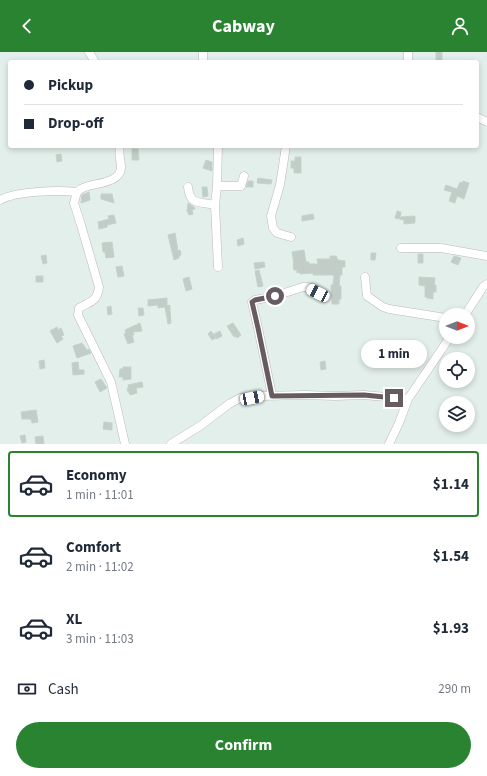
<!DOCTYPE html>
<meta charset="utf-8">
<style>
body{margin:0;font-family:"Source Sans 3",sans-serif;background:#f2f2f3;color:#1f2937;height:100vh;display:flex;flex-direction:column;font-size:15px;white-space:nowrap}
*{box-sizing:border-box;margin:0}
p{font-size:13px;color:#747a83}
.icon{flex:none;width:22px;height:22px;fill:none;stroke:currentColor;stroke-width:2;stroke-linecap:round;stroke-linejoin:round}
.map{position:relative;height:392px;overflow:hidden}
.sheet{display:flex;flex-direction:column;background:#fff;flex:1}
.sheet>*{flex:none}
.top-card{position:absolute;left:8px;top:8px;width:471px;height:88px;border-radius:4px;box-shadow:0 2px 6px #0003;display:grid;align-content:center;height:88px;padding:0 16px;background:#fff}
.needle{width:26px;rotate:90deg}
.controls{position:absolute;left:439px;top:256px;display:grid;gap:8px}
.controls a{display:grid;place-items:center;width:36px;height:36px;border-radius:50%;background:#fff;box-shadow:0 2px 6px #0003;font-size:20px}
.end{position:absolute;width:18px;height:18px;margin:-9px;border:5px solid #655b61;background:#fff;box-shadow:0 0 0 2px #fff}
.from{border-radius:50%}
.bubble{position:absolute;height:28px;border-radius:14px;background:#fff;box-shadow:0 2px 6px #0003;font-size:13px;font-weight:700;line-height:28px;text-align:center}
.car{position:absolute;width:12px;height:24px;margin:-12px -6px;border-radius:5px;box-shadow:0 0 3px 1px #0007;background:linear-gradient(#fff 24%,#345 0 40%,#fff 0 76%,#345 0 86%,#fff 0)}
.top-card b{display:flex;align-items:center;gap:14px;height:38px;font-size:15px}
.top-card b+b{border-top:1px solid #e0e1e3}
.top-card i{width:10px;height:10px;background:#1f2937}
ul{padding:7px 0 0;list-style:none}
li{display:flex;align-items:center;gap:12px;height:66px;margin:0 8px 6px;padding:0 8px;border:2px solid transparent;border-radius:4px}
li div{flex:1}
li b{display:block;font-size:15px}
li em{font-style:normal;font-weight:700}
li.current{border-color:#298330}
li>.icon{width:36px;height:36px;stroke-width:1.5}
.pay{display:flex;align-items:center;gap:10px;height:44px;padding:0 16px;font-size:15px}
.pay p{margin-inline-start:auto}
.action{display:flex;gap:8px;margin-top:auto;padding:8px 16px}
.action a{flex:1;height:46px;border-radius:24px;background:#298330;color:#fff;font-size:16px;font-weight:700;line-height:46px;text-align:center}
header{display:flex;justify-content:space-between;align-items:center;height:52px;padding:0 16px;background:#298330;color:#fff;font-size:18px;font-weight:700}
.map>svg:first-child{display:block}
.building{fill:#c2cdc7;stroke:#c1d4cb}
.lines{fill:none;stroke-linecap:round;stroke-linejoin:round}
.minor-casing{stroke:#c0b8bc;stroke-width:9}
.minor{stroke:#fff;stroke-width:8}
.route{stroke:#655b61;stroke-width:5}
</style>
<header><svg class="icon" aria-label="back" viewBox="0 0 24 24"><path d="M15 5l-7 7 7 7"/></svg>Cabway<svg class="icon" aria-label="person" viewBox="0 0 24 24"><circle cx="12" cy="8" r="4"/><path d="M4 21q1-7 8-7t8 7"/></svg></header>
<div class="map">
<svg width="487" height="392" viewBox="0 0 487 392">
<rect width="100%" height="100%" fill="#e3efea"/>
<path class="building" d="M436,0H442V10H436Z
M132,97H138L139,108H132Z
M61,102L62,109L57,110L56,103Z
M295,105H301V121H294V116H291V109H295Z
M206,108L212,110V119L203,116Z
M258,126L272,128L271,132L257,131Z
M248,129H253V135H246Z
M463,129L469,131L464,147L457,144L455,151L449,149L452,140L444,138L446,133L457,137L460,130L462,131Z
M202,135H207L208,144L203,145Z
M89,140L90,148L81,151L82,143Z
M101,142H112L114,151L101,147Z
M188,151L194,155L195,157L192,158L193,162L189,163L187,159Z
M397,159L401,160L400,165L415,164V171L404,172V168L395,166Z
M313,162L314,167L302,169V164Z
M114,163L116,171L107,173V175L99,177L98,170L109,167L108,164Z
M175,181L178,199L180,198L181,203L179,204V206L174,208L168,183Z
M243,186L244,192L238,194L237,188Z
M112,190L114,205L106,206L105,200H103L102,191Z
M304,198L306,210H309V212H318L317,207H330V204H336L338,208L345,209V215H342V223H340L339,234H341V247H339V252H332L331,233H333L334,223H313V221L300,222V220L297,221V218H294L293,212H294L292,200Z
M371,201H376L375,208H371Z
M418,202H423V211H418Z
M46,203L47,211L43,212L41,204Z
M454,204L461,206L458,213L451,210Z
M264,210L265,215L255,217L254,211Z
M122,214L124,224L118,225L116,215Z
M259,218L263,234L258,235L255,219Z
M36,224H43V230H36Z
M189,225L192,237L186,239L183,227Z
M419,225L435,226L434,233H436V240H433V247L427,246V245H425V234L419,233Z
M167,246V254L170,253V258L171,271L168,272L165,255L158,256V253L148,254V248Z
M111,254L112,262L108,263L107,255Z
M138,256H143L144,263L139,264Z
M140,271L142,279L133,280L134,283H132L134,290L128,292L124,282L126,281L125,278Z
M233,271L241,283L237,286L236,284L234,285L227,274Z
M57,275L58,278L61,276L64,283L61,284L63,287L57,291L50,279Z
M211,279L216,286L212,288L208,282Z
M220,279L222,284L217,287L214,282Z
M82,291L87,298L89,297L91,301L77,306L73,294Z
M44,308L45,316L40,317L39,309Z
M325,309L326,317L321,318L320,310Z
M78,310L79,318H84V322L73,323L72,311Z
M123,315H131V327L123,328V325H119L120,317H123Z
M101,327L107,336L100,340L95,330Z
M142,330L143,335L136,336L137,341L130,343L129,340H128L127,336H129L128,333Z
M36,358L38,370L32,371L31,367H22L21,360Z
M104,370L112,371V378L103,377Z
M25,383L26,390L22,391L20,384Z
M43,384L44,392H36L35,385Z"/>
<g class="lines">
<g class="minor-casing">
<path id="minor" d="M89,0L95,10
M203,0V10
M408,10V0
M477,65L487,70
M120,94C118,102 121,108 121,116C120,131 96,131 85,135C82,136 79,138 77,140L74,151L81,173L99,235C97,250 91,249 79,256L78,263L111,330L125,392
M286,94L280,133L271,164L273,176L277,181L291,185
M217,134H241L244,124
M188,135C190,154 199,149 215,153
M0,148C16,139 58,138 77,140
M401,196H441L487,204
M218,215L215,153L217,134L218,94
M365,225L367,244L383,255L389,257L446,266
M465,263L483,235L487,232
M272,343L258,276L252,250L255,248L275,244L303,235H308L326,246
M171,392L200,374L229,352L240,346L262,344L305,343L335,344L364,343L408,347
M389,392L399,371L408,347L450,285"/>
</g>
<use href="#minor" class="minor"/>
</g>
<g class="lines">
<path class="route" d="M275,244L255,248L252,250L258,276L272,344L364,343L394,346"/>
</g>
</svg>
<div class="controls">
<a><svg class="needle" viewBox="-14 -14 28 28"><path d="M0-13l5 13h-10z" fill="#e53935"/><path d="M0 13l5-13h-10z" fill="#747a83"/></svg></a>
<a><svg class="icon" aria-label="locate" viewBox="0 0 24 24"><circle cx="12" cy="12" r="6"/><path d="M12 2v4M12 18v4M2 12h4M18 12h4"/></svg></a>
<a><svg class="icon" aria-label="layers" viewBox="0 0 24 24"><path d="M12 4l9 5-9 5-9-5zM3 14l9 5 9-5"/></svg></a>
</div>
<i class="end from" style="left:275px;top:244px"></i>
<i class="end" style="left:394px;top:346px"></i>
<div class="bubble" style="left:361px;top:288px;width:66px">1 min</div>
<i class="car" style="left:318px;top:241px;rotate:297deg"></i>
<i class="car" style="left:252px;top:346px;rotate:79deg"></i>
<div class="top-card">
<b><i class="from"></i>Pickup</b>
<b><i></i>Drop-off</b>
</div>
</div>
<section class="sheet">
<ul>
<li class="current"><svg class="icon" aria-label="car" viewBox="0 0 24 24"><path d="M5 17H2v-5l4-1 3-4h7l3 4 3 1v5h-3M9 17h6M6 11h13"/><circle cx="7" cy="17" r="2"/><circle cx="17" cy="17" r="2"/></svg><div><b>Economy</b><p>1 min · 11:01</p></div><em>$1.14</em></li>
<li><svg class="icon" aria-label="car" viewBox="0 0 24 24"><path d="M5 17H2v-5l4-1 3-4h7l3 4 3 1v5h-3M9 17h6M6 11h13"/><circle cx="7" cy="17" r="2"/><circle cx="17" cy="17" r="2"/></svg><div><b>Comfort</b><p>2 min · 11:02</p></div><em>$1.54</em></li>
<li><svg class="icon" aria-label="car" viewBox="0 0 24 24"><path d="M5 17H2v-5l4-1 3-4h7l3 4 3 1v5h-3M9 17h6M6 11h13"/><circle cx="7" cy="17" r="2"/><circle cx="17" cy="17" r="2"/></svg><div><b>XL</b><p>3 min · 11:03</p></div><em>$1.93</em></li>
</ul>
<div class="pay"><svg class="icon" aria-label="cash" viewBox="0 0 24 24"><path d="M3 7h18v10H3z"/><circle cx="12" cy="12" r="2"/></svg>Cash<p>290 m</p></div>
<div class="action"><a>Confirm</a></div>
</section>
